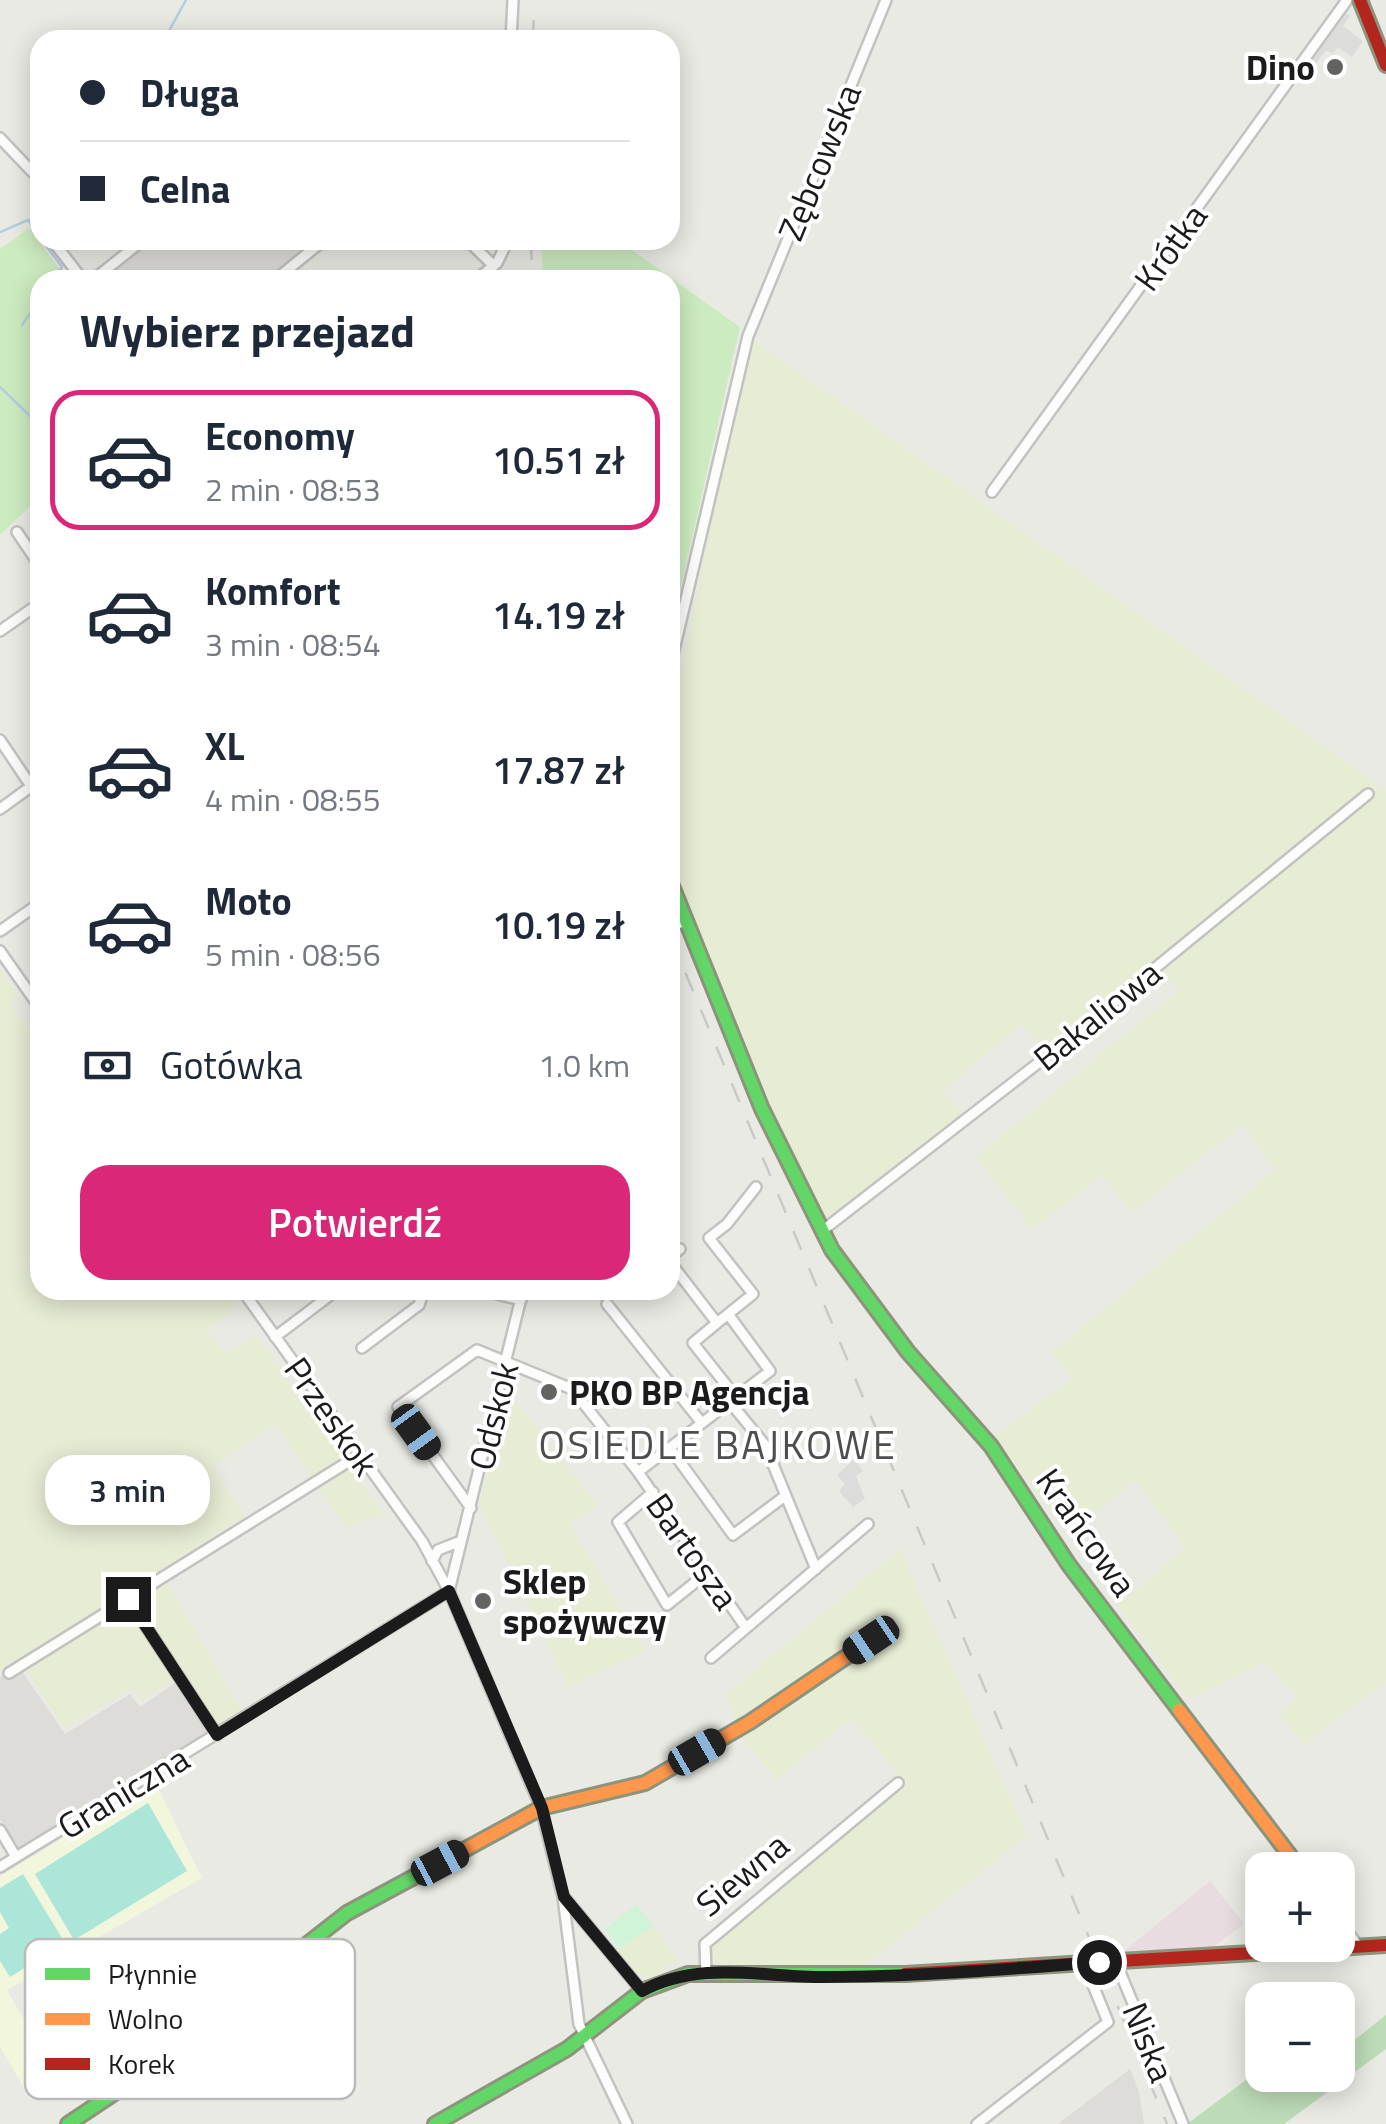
<!DOCTYPE html>
<html lang="pl">
<meta charset="utf-8">
<style>
body{margin:0;font-family:"Titillium Web",sans-serif;background:#f6f6f7;color:#1f2937;height:100vh;display:flex;flex-direction:column;font-size:38px;white-space:nowrap}
*{box-sizing:border-box;margin:0}
p{font-size:32px;color:#747a83}
.icon{flex:none;width:55px;height:55px;fill:none;stroke:currentColor;stroke-width:2;stroke-linecap:round;stroke-linejoin:round}
.map{position:relative;flex:1;overflow:hidden}
.side{position:absolute;left:30px;top:270px;width:650px;height:1030px;display:flex;flex-direction:column;background:#fff;border-radius:30px;box-shadow:0 5px 25px #0003}
.side>*{flex:none}
.banner{position:absolute;left:30px;top:30px;width:650px;height:220px;border-radius:30px;box-shadow:0 5px 25px #0003;display:grid;align-content:center;height:220px;padding:0 50px;background:#fff}
.buttons{position:absolute;left:1245px;top:1852px;display:grid;gap:20px}
.buttons a{display:grid;place-items:center;width:110px;height:110px;border-radius:20px;background:#fff;box-shadow:0 5px 25px #0003;font-size:50px}
.end{position:absolute;width:45px;height:45px;margin:-22px;border:12px solid #1b1b1b;background:#fff;box-shadow:0 0 0 5px #fff}
.from{border-radius:50%}
.bubble{position:absolute;height:70px;border-radius:30px;background:#fff;box-shadow:0 5px 25px #0003;font-size:32px;font-weight:600;line-height:70px;text-align:center}
.car{position:absolute;width:30px;height:60px;margin:-30px -15px;border-radius:12px;box-shadow:0 0 8px 2px #0007;background:linear-gradient(#222 24%,#8ab4d8 0 40%,#222 0 76%,#8ab4d8 0 86%,#222 0)}
.banner b{display:flex;align-items:center;gap:35px;height:95px;font-size:38px}
.banner b+b{border-top:2px solid #e0e1e3}
.banner i{width:25px;height:25px;background:#1f2937}
ul{padding:0;list-style:none}
li{display:flex;align-items:center;gap:30px;height:140px;margin:0 20px 15px;padding:0 30px;border:5px solid transparent;border-radius:30px}
li div{flex:1}
li b{display:block;font-size:38px}
li em{font-style:normal;font-weight:600}
li.selected{border-color:#db2777}
li>.icon{width:90px;height:90px;stroke-width:1.5}
h2{padding:0 50px;font-size:45px;line-height:120px}
.pay{display:flex;align-items:center;gap:25px;height:110px;padding:0 50px;font-size:38px}
.pay p{margin-inline-start:auto}
.button{display:flex;gap:20px;margin-top:auto;padding:20px 50px}
.button a{flex:1;height:115px;border-radius:30px;background:#db2777;color:#fff;font-size:40px;font-weight:600;line-height:115px;text-align:center}
.map>svg:first-child{display:block}
.residential{fill:#dddcd9}
.industrial{fill:#e8dce1}
.education{fill:#f1f6dd}
.farmland{fill:#e7ecd5}
.grass{fill:#cdebc0}
.forest{fill:#bcdbb7}
.park{fill:#cff4d7}
.pitch{fill:#abe6d9}
.parking{fill:#dcdcda}
.lines{fill:none;stroke-linecap:round;stroke-linejoin:round}
.stream{stroke:#b4cee0;stroke-width:2.5}
.street-casing{stroke:#c2c2c0;stroke-width:14}
.fast-casing{stroke:#8d947c;stroke-width:18}
.slow-casing{stroke:#8d947c;stroke-width:18}
.jam-casing{stroke:#8d947c;stroke-width:18}
.street{stroke:#fcfcfb;stroke-width:9}
.fast{stroke:#63d668;stroke-width:12}
.slow{stroke:#ff974d;stroke-width:12}
.jam{stroke:#b3261e;stroke-width:12}
.rail{stroke:#c9c9c8;stroke-width:2.5;stroke-dasharray:20 20;stroke-linecap:butt}
.route{stroke:#1b1b1b;stroke-width:12}
.poi-dot{fill:#636361;stroke:#fff;stroke-width:4}
.labels{text-anchor:middle;dominant-baseline:central;stroke-width:8;stroke-linejoin:round;paint-order:stroke}
.poi-label{font-size:35px;font-weight:bold;fill:#1b1b1b;stroke:#fff;text-anchor:start}
.street-label{font-size:35px;fill:#1b1b1b;stroke:#fff}
.quarter-label{font-size:40px;letter-spacing:2.5px;fill:#4e4e4e;stroke:#fff}
.key{fill:#fff;stroke:#bbb;stroke-width:2.5}
.key-label{font-size:28px;fill:#1b1b1b}
</style>
<div class="map">
<svg width="1386" height="2124" viewBox="0 0 1386 2124">
<rect width="100%" height="100%" fill="#eaeae4"/>
<path class="residential" d="M153,240H315L265,280H103Z
M17,1664L65,1734L130,1694L140,1707L175,1683L211,1733L19,1850L0,1819V1677Z
M1130,2069L1139,2092L1144,2124H1058Z"/>
<path class="industrial" d="M1210,1881L1244,1924L1210,1949L1123,1952Z"/>
<path class="education" d="M155,1782L202,1878L7,1990L59,2081L31,2099L0,2047V1876Z"/>
<path class="farmland" d="M748,336L1386,790V1682L1304,1745L1279,1714L1296,1698L1265,1662L1189,1700L1118,1605L1185,1547L1135,1480L1070,1536L994,1437L1072,1379L1051,1352L1275,1170L1243,1124L1132,1213L1102,1176L1032,1230L975,1157L1178,991L1156,964L1048,1051L1022,1024L943,1091L963,1115L824,1224L707,961L670,859V700L685,654Z
M0,969L18,997L10,1003L40,1045V1290H215L219,1295L228,1290L237,1306L207,1330L226,1354L256,1335L384,1514L346,1528L275,1424L213,1467L245,1516L160,1570L242,1711L213,1728L178,1678L142,1701L133,1687L65,1729L19,1659L0,1672Z
M508,1390L598,1506L570,1524L645,1651L568,1687L479,1506Z
M900,1549L1027,1836L863,1967L712,1964L709,1944L906,1784L852,1718L777,1780L738,1733L726,1694Z
M653,1926L678,1959L660,1973L644,1978L617,1951Z"/>
<path class="grass" d="M29,228L68,280H40V497L0,535V249Z
M541,240H618L740,327L670,635V280H543Z"/>
<path class="forest" d="M1386,2015V2049L1284,2124H1187L1262,2068V2075H1338V2053Z"/>
<path class="park" d="M636,1904L653,1926L620,1948L605,1930Z"/>
<path class="pitch" d="M148,1803L187,1871L74,1940L35,1874Z
M23,1874L65,1943L10,1977L0,1961V1934L9,1928L0,1912V1888Z"/>
<path class="parking" d="M1345,12L1350,16L1343,26L1363,41L1352,57L1338,47L1332,54L1326,50L1310,72L1316,77L1311,84L1299,76Z
M854,1459L863,1471L856,1476L865,1499L853,1507L839,1491L845,1484L837,1475Z"/>
<g class="lines">
<path class="stream" d="M164,40L186,0
M32,218L28,220L40,237
M0,232L28,220
M42,240L62,267L53,280
M22,325L40,299
M0,387L30,416
M36,423L40,427"/>
<g class="street-casing">
<path id="street" d="M511,40L513,0
M0,138L39,179L40,218
M52,240L83,280
M467,240L494,266
M93,280L143,240
M275,280L324,240
M476,280L497,263L508,240
M992,492L1347,0
M17,532L40,566
M0,631L40,603
M670,667L748,336L886,0
M0,740L31,786
M0,809L40,780
M670,927L685,921
M0,931L40,903
M0,951L40,1008
M822,1231L1055,1050L1368,794
M670,1257L680,1249
M670,1262L717,1323L693,1343L735,1396
M242,1290L422,1541L449,1591L541,1808L563,1897L579,2024L627,2124
M481,1290L521,1300
M607,1304L701,1422
M717,1323L753,1294L709,1238L727,1224L756,1187
M275,1337L337,1290
M362,1348L419,1305L424,1290
M729,1401L765,1445L816,1569
M670,1448L733,1535L785,1496
M638,1472L770,1371L728,1314
M653,1492L618,1522L667,1605L708,1572
M471,1508L398,1407L477,1350L572,1389L638,1472L746,1628
M432,1561L438,1550L461,1541
M449,1591L523,1290
M128,1599L217,1735
M711,1658L868,1524
M9,1673L359,1455
M0,1830L16,1857
M0,1867L449,1591
M564,1897L642,1991
M1338,1919L1359,1947
M1115,1960L1183,2124
M706,1972L705,1944L898,1783
M977,2124L1108,2022L1084,1963"/>
</g>
<g class="fast-casing">
<path id="fast" d="M670,881L762,1109L832,1250L908,1352L991,1446L1069,1565L1179,1710
M68,2124L128,2084L347,1913L464,1850
M435,2124L567,2049L642,1991L688,1974H905"/>
</g>
<g class="slow-casing">
<path id="slow" d="M1179,1710L1301,1870
M464,1850L541,1808L645,1783L750,1722L871,1640"/>
</g>
<g class="jam-casing">
<path id="jam" d="M1360,0L1386,65
M905,1974L1386,1945"/>
</g>
<use href="#street" class="street"/>
<use href="#fast" class="fast"/>
<use href="#slow" class="slow"/>
<use href="#jam" class="jam"/>
<path class="rail" d="M533,40L534,0
M531,240L532,280
M670,936L1167,2124"/>
</g>
<g class="lines">
<path class="route" d="M128,1599L217,1735L449,1591L542,1808L564,1897L642,1991C699,1960 762,1977 823,1977C914,1977 1008,1969 1099,1962"/>
</g>
<g class="poi-dot">
<circle cx="1335" cy="67" r="10"/>
<circle cx="549" cy="1392" r="10"/>
<circle cx="483" cy="1601" r="10"/>
</g>
<g class="labels">
<g class="poi-label">
<text x="1315" y="67" text-anchor="end">Dino</text>
<text x="569" y="1392">PKO BP Agencja</text>
<text x="503" y="1581">Sklep<tspan x="503" dy="40">spożywczy</tspan></text>
</g>
<g class="street-label">
<text transform="translate(819 162) rotate(-68)">Zębcowska</text>
<text transform="translate(1170 247) rotate(-54)">Krótka</text>
<text transform="translate(1097 1015) rotate(-39)">Bakaliowa</text>
<text transform="translate(332 1416) rotate(55)">Przeskok</text>
<text transform="translate(493 1416) rotate(-76)">Odskok</text>
<text transform="translate(1087 1532) rotate(55)">Krańcowa</text>
<text transform="translate(693 1551) rotate(55)">Bartosza</text>
<text transform="translate(123 1792) rotate(-31)">Graniczna</text>
<text transform="translate(742 1874) rotate(-40)">Siewna</text>
<text transform="translate(1149 2042) rotate(68)">Niska</text>
</g>
<g class="quarter-label">
<text x="718" y="1444">OSIEDLE BAJKOWE</text>
</g>
</g>
<rect x="25" y="1939" width="330" height="160" rx="15" class="key"/>
<rect x="45" y="1968" width="45" height="12" fill="#63d668"/>
<rect x="45" y="2013" width="45" height="12" fill="#ff974d"/>
<rect x="45" y="2058" width="45" height="12" fill="#b3261e"/>
<g class="key-label">
<text x="108" y="1984">Płynnie</text>
<text x="108" y="2029">Wolno</text>
<text x="108" y="2074">Korek</text>
</g>
</svg>
<div class="buttons">
<a>+</a>
<a>−</a>
</div>
<i class="end from" style="left:1099px;top:1962px"></i>
<i class="end" style="left:128px;top:1599px"></i>
<div class="bubble" style="left:45px;top:1455px;width:165px">3 min</div>
<i class="car" style="left:416px;top:1432px;rotate:144deg"></i>
<i class="car" style="left:871px;top:1640px;rotate:236deg"></i>
<i class="car" style="left:697px;top:1752px;rotate:60deg"></i>
<i class="car" style="left:440px;top:1863px;rotate:62deg"></i>
<div class="banner">
<b><i class="from"></i>Długa</b>
<b><i></i>Celna</b>
</div>
<section class="side">
<h2>Wybierz przejazd</h2>
<ul>
<li class="selected"><svg class="icon" aria-label="car" viewBox="0 0 24 24"><path d="M5 17H2v-5l4-1 3-4h7l3 4 3 1v5h-3M9 17h6M6 11h13"/><circle cx="7" cy="17" r="2"/><circle cx="17" cy="17" r="2"/></svg><div><b>Economy</b><p>2 min · 08:53</p></div><em>10.51 zł</em></li>
<li><svg class="icon" aria-label="car" viewBox="0 0 24 24"><path d="M5 17H2v-5l4-1 3-4h7l3 4 3 1v5h-3M9 17h6M6 11h13"/><circle cx="7" cy="17" r="2"/><circle cx="17" cy="17" r="2"/></svg><div><b>Komfort</b><p>3 min · 08:54</p></div><em>14.19 zł</em></li>
<li><svg class="icon" aria-label="car" viewBox="0 0 24 24"><path d="M5 17H2v-5l4-1 3-4h7l3 4 3 1v5h-3M9 17h6M6 11h13"/><circle cx="7" cy="17" r="2"/><circle cx="17" cy="17" r="2"/></svg><div><b>XL</b><p>4 min · 08:55</p></div><em>17.87 zł</em></li>
<li><svg class="icon" aria-label="car" viewBox="0 0 24 24"><path d="M5 17H2v-5l4-1 3-4h7l3 4 3 1v5h-3M9 17h6M6 11h13"/><circle cx="7" cy="17" r="2"/><circle cx="17" cy="17" r="2"/></svg><div><b>Moto</b><p>5 min · 08:56</p></div><em>10.19 zł</em></li>
</ul>
<div class="pay"><svg class="icon" aria-label="cash" viewBox="0 0 24 24"><path d="M3 7h18v10H3z"/><circle cx="12" cy="12" r="2"/></svg>Gotówka<p>1.0 km</p></div>
<div class="button"><a>Potwierdź</a></div>
</section>
</div>
